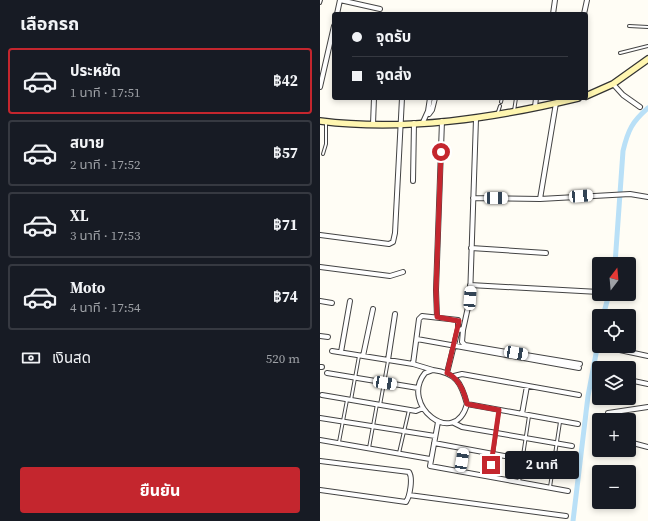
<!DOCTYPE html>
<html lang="th">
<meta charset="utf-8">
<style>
body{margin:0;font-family:"Source Serif 4","Noto Sans Thai",serif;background:#242831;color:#f1f3f6;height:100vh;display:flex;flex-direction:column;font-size:15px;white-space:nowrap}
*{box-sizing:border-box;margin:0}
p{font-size:13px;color:#9ea1a6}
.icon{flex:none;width:22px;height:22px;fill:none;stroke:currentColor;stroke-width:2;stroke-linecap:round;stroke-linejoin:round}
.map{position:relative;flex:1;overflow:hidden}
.panel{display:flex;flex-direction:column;background:#171b24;width:320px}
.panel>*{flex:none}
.top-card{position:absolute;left:12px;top:12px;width:256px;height:88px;border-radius:4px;box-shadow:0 2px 6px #0003;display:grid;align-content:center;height:88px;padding:0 20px;background:#171b24}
.needle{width:26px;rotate:16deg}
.controls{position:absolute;left:272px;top:257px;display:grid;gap:8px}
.controls a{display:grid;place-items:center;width:44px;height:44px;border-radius:4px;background:#171b24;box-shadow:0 2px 6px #0003;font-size:20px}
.end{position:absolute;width:18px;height:18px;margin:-9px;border:5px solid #c4262e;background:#fff;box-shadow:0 0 0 2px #fff}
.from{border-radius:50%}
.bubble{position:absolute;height:28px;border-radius:4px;background:#171b24;box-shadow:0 2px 6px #0003;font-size:13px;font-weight:700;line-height:28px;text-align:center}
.car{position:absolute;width:12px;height:24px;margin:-12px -6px;border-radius:5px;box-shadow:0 0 3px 1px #0007;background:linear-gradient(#fff 24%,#345 0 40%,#fff 0 76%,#345 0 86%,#fff 0)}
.top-card b{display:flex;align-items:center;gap:14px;height:38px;font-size:15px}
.top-card b+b{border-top:1px solid #363941}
.top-card i{width:10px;height:10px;background:#f1f3f6}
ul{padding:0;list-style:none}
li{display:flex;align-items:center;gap:12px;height:66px;margin:0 8px 6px;padding:0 12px;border:2px solid #363941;border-radius:4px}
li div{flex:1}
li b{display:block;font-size:15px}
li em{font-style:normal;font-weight:700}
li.selected{border-color:#c4262e}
li>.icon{width:36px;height:36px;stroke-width:1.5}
h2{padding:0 20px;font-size:18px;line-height:48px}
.pay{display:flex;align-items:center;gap:10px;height:44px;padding:0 20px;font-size:15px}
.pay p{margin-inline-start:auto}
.primary-button{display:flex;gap:8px;margin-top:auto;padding:8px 20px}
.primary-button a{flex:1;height:46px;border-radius:4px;background:#c4262e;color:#fff;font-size:16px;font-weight:700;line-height:46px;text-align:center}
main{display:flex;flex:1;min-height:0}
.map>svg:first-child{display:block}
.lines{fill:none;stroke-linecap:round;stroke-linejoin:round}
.canal{stroke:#b9e0f7;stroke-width:5}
.lane-casing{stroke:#444;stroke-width:4}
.street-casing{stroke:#444;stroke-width:6}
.secondary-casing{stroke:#333;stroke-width:8}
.lane{stroke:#fff;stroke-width:2}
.street{stroke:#fff;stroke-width:4}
.secondary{stroke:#fff6b0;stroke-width:5.5}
.route{stroke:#c4262e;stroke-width:5}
</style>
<main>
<section class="panel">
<h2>เลือกรถ</h2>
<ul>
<li class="selected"><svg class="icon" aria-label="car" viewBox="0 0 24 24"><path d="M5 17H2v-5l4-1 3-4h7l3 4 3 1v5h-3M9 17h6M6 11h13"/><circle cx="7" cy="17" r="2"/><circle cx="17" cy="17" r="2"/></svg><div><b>ประหยัด</b><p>1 นาที · 17:51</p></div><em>฿42</em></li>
<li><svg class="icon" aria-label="car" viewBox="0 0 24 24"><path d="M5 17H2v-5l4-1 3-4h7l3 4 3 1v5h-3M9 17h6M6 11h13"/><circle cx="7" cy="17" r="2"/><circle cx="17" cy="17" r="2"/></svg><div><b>สบาย</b><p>2 นาที · 17:52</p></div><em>฿57</em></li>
<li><svg class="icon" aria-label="car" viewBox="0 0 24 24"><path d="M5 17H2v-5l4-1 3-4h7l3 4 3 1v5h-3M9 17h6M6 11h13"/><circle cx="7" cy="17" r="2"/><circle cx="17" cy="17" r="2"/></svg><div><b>XL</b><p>3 นาที · 17:53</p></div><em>฿71</em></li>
<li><svg class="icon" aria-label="car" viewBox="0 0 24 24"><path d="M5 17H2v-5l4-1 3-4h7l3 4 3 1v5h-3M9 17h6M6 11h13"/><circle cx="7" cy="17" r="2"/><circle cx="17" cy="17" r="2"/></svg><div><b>Moto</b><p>4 นาที · 17:54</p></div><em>฿74</em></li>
</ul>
<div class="pay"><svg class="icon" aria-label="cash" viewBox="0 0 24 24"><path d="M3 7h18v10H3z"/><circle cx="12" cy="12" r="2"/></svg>เงินสด<p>520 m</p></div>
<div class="primary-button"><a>ยืนยัน</a></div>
</section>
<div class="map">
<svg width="328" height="521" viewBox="0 0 328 521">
<rect width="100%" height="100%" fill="#fffdf5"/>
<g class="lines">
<path class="canal" d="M295,264L303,151C308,130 312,122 328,108
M283,316L289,294
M253,521L268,396L279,338"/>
<g class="lane-casing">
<path id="lane" d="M0,3L1,0
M309,26L328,27
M300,53L328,46
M181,102L182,98
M194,111L196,98
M178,112L180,106
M3,154L6,144V123
M31,400L39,356
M60,405L68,361
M19,442L27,400
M49,448L57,404
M79,453L89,410
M140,471L144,449
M170,476L179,410
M199,482L209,416
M230,487L240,422"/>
</g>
<g class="street-casing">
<path id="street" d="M20,0L60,9
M17,14L20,0
M233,14L235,0
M264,14L267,0
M293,84L303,95L320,107
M0,87L14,26
M215,107L216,98
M109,114L112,110L115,98
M103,122L108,111L110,98
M53,124L54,98
M93,181L94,123
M153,198L220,199L310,194L328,197
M220,199L236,103
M0,235L69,244L73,242L75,233L82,98
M151,248L226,253
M0,267L70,276L83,272
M150,285L279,292
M298,294H300
M0,301L12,303
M117,317L116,290L122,121
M143,330L142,342L145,345L260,364
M0,336L8,337
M97,339L259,368
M295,349L328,356
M12,351L93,364L113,370
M21,352L30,301
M43,356L53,309
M68,360L75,314
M93,364L99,319L102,316L138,320V329
M0,367H2
M113,370C136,373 141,382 147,404C135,449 79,405 105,373Z
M7,373L98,388
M127,373L138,329L143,330L150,298L156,119
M134,376L142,374L259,395
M309,380L328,384
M2,395L96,411L103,408
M147,404L258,424
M288,413L328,407
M202,414L207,386
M0,418L115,436
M118,422L110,466L248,491
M134,423L142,427L252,446
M0,440L110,459
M309,442L328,447
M114,443L250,468
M0,461L89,472C93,478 90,496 86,502L0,490
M89,495L246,516"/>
</g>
<g class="secondary-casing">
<path id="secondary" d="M266,96L293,84L328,59
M0,121C85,132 175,118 258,98"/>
</g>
<use href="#lane" class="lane"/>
<use href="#street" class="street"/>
<use href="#secondary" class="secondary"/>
</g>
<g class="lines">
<path class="route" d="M121,152L116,290L117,317L139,321L127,373C139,378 144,391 147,404L179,410L171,465"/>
</g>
</svg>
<div class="controls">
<a><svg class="needle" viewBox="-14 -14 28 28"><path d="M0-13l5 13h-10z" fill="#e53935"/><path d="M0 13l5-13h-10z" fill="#9ea1a6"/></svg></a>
<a><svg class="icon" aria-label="locate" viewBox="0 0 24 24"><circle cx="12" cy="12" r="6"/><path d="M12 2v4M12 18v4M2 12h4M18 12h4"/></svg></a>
<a><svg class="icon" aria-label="layers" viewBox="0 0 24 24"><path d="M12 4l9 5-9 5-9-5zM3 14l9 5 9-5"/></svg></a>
<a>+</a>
<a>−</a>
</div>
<i class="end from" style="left:121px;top:152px"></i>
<i class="end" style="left:171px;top:465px"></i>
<div class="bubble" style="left:185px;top:451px;width:74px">2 นาที</div>
<i class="car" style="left:261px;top:196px;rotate:86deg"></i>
<i class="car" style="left:176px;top:198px;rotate:91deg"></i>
<i class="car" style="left:150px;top:298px;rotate:4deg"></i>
<i class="car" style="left:196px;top:353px;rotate:100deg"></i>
<i class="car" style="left:65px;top:383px;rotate:99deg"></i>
<i class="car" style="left:142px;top:460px;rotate:9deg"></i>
<div class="top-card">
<b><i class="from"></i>จุดรับ</b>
<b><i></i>จุดส่ง</b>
</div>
</div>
</main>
